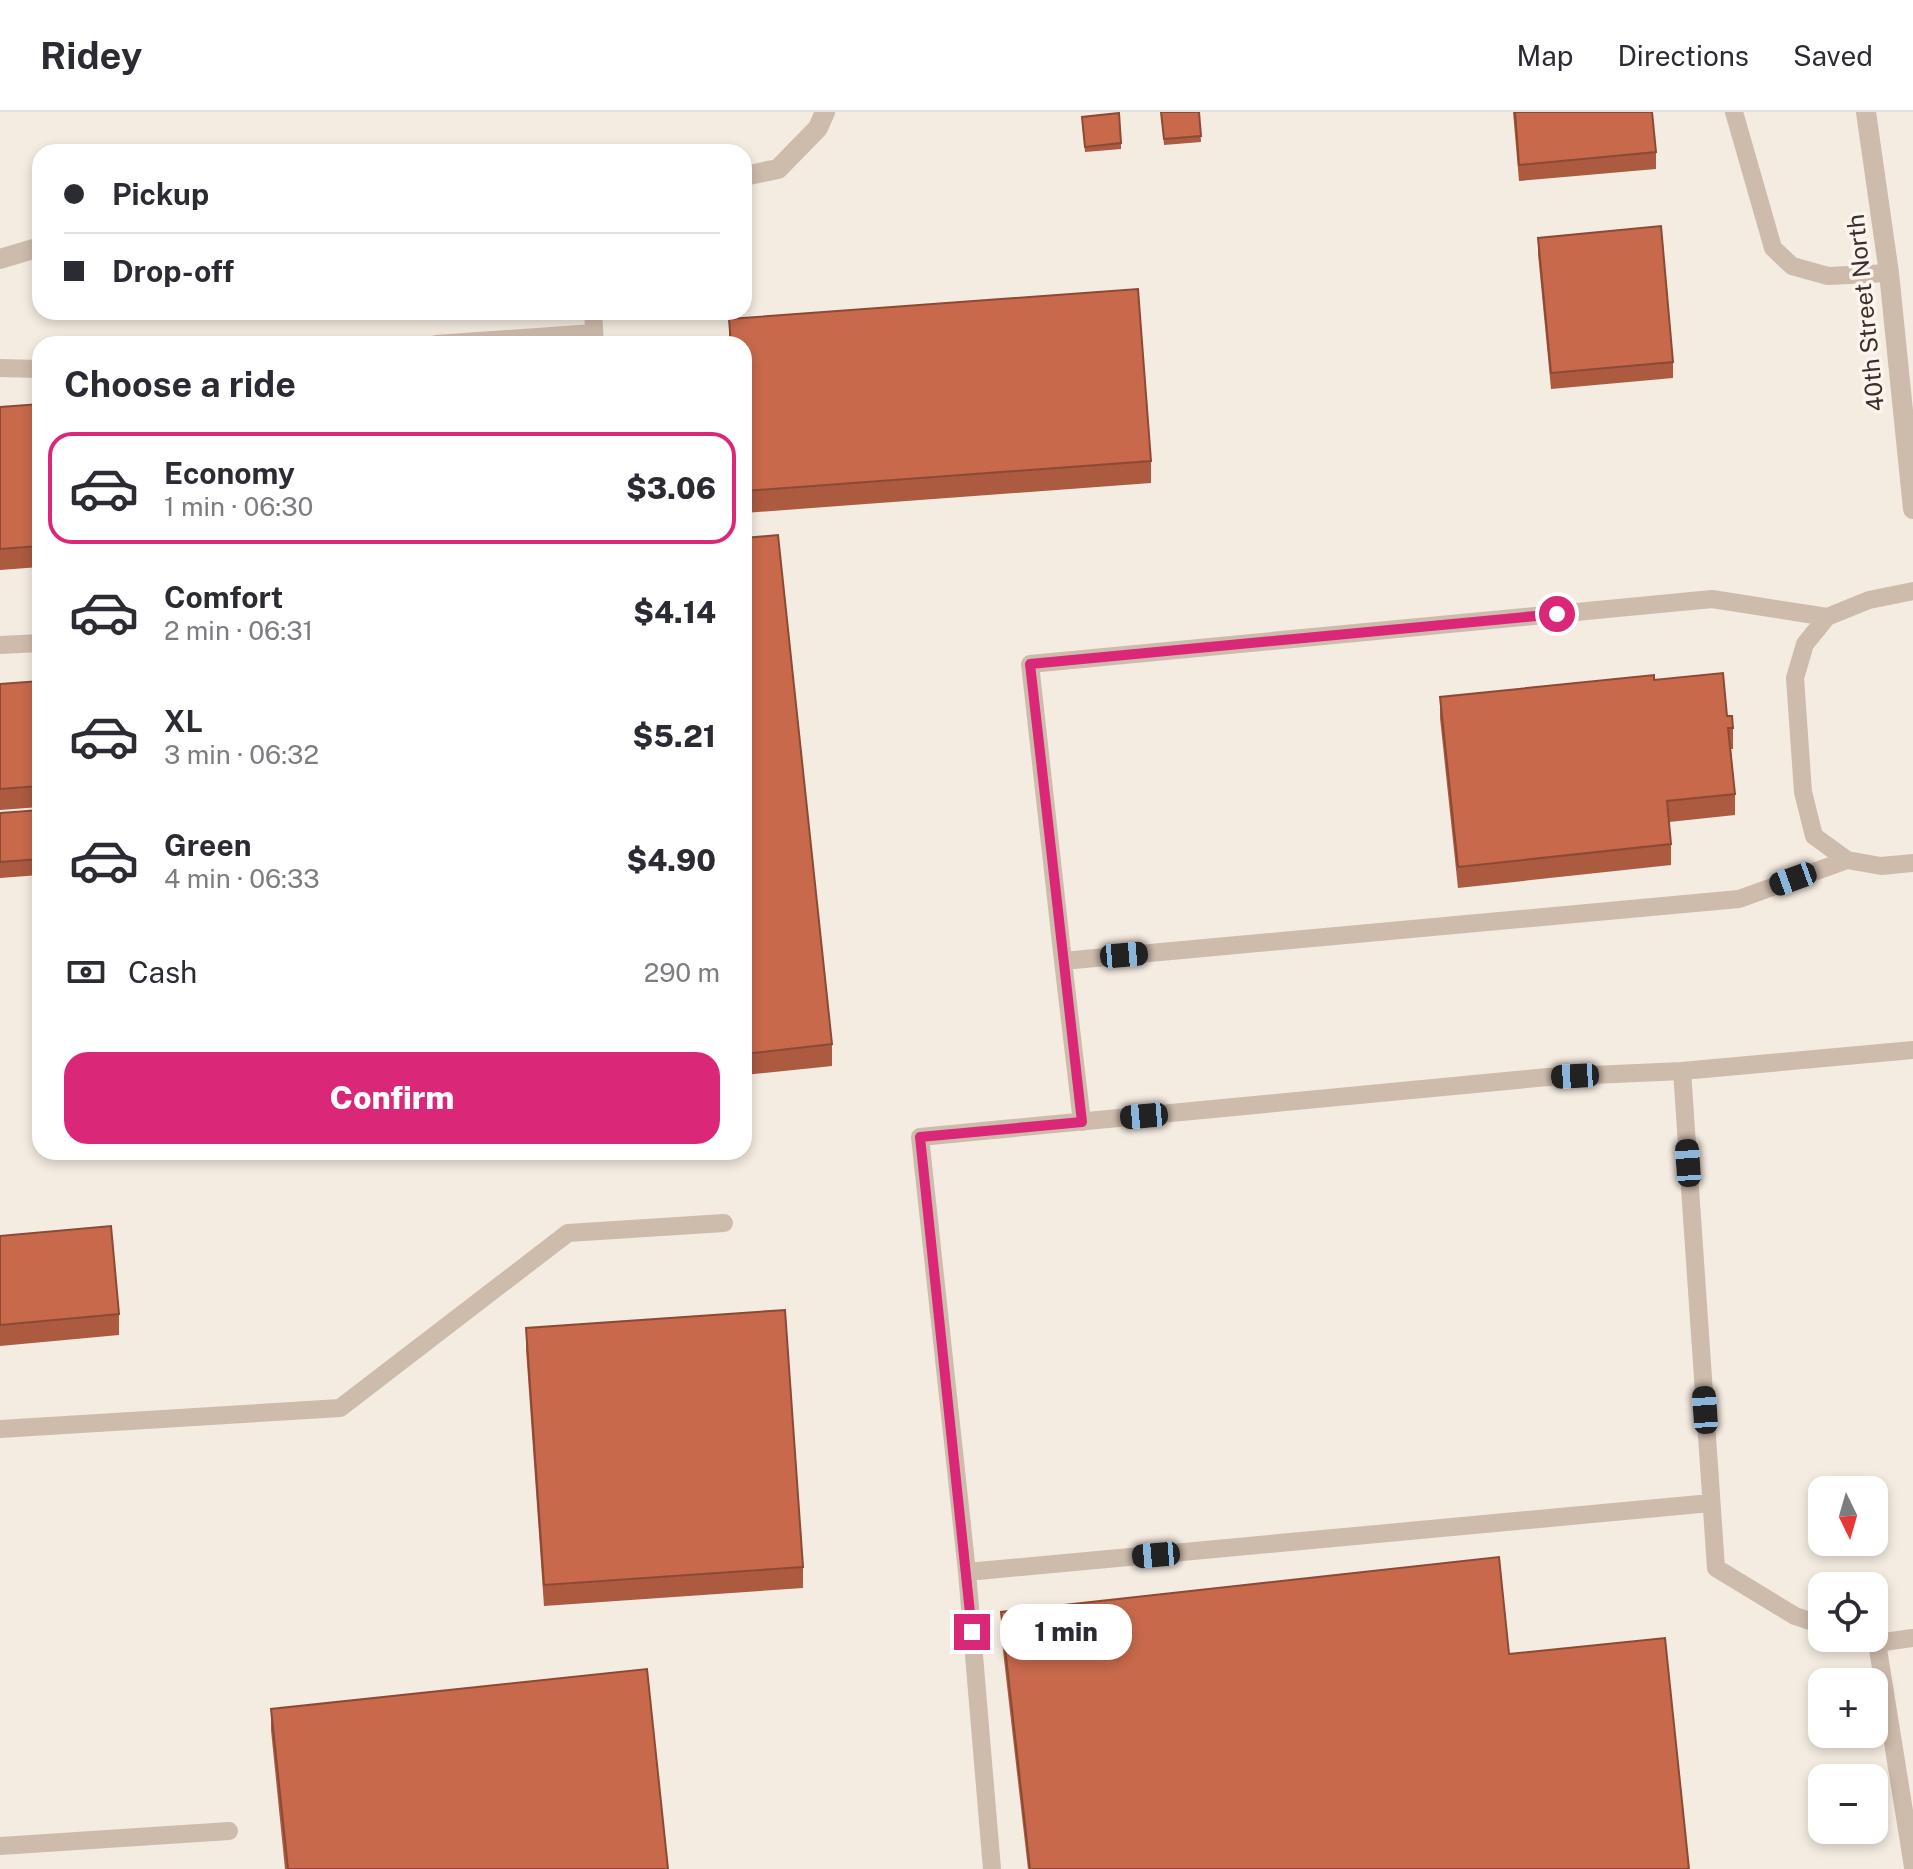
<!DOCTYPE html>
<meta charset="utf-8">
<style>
body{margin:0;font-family:"Public Sans",sans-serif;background:#f2f2f3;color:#2b2b33;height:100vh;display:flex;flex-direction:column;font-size:30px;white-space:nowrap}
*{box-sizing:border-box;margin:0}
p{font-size:26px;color:#7c7c81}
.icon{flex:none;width:44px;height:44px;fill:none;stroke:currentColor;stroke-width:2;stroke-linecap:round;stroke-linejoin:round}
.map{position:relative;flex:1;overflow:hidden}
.details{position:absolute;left:32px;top:224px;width:720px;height:824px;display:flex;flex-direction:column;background:#fff;border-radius:24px;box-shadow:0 4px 12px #0003}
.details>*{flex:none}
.top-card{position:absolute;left:32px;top:32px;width:720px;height:176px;border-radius:24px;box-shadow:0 4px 12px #0003;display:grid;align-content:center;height:176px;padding:0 32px;background:#fff}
.needle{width:52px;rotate:175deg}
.fabs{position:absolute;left:1808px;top:1364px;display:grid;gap:16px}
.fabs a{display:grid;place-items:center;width:80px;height:80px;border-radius:16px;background:#fff;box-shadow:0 4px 12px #0003;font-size:40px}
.end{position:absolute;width:36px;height:36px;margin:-18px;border:10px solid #db2777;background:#fff;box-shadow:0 0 0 4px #fff}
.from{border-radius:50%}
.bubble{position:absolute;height:56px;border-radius:24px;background:#fff;box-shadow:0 4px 12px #0003;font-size:26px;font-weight:800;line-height:56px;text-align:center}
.car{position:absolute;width:24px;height:48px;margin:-24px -12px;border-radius:10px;box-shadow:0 0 6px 2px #0007;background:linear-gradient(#222 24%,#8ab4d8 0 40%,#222 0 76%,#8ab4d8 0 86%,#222 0)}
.top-card b{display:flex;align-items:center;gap:28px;height:76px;font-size:30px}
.top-card b+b{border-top:2px solid #e1e1e2}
.top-card i{width:20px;height:20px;background:#2b2b33}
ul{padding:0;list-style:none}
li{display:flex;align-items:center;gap:24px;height:112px;margin:0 16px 12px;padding:0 16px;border:4px solid transparent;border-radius:24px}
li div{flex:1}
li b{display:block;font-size:30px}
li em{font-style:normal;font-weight:800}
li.current{border-color:#db2777}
li>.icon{width:72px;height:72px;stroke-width:1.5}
h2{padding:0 32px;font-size:36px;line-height:96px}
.pay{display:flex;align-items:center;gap:20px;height:88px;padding:0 32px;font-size:30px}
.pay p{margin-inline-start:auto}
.action{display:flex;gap:16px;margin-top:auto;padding:16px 32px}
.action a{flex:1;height:92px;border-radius:24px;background:#db2777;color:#fff;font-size:32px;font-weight:800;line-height:92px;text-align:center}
header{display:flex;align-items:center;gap:48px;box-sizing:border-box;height:112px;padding:0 40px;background:#fff;border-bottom:2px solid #e1e1e2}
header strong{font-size:38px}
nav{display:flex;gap:44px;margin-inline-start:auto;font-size:28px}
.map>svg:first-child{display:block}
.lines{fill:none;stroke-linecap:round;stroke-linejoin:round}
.service{stroke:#cdbbac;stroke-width:18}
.minor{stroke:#cdbbac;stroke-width:20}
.wall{fill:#ac5a40}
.building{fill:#c8694b;stroke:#8c4a34;stroke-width:2}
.route{stroke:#db2777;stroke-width:10}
.labels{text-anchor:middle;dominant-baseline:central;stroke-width:7;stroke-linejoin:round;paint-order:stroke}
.street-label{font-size:24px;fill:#3b302b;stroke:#fbf5ee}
</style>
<header>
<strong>Ridey</strong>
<nav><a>Map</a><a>Directions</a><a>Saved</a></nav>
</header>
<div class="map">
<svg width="1913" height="1757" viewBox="0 0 1913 1757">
<rect width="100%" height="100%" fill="#f4ebe1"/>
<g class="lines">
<path class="service" d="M1734,0L1773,136L1792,154L1828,164L1889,161
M593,200L595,232
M436,232L594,221
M0,256L40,257
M1913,479L1869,488L1827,505L1805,532L1795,566L1803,680L1814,724L1847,748L1881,754L1913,751
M0,533L40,531
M1063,849L1030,552L1712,487L1827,505
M1082,1010L1063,849L1739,787L1847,748
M0,1317L340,1296L568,1121L724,1111
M967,1460L920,1025L1548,965L1682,959
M1822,1513L1795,1504L1716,1456L1682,959L1913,938
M1913,1526L1877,1531L1913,1755
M0,1734L229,1719
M992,1757L967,1460L1711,1391"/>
<path class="minor" d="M1866,0L1889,161L1913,397
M744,64L778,57L818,16L825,0
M0,147L40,135"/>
</g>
<path class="wall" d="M1161,0H1199L1201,30L1164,33Z
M1513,0H1652L1656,40V57L1519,69Z
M1082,10L1121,31V37L1085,40Z
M1538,126L1673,250V266L1551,277L1538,142Z
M729,207L1151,349V371L744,401V232H729Z
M40,292V455L0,458V295Z
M744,426L832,932V954L744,963Z
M1654,568L1727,604L1733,616V637H1731L1735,682V703L1669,710L1671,732V753L1458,776L1440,606V585Z
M40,569V695L0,698V572Z
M40,698V763L0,766V701Z
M0,1124L119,1202V1223L0,1234Z
M526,1216L803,1455V1476L544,1494L526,1237Z
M1001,1500L1509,1542L1689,1757H1028L1001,1521Z
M271,1597L668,1757H285L271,1618Z"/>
<path class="building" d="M1161,0H1199L1201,24L1164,27Z
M1515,0H1652L1656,40L1519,53Z
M1119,1L1121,31L1085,35L1082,5Z
M1661,114L1673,250L1551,261L1538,126Z
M1138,177L1151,349L744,379V232H731L729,207Z
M40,292V434L0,437V295Z
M778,423L832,932L744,942V426Z
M1723,561L1727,604H1732L1733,616H1728L1735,682L1667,689L1671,732L1458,755L1440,585L1654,563V568Z
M40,569V674L0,677V572Z
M40,698V747L0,750V701Z
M111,1114L119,1202L0,1213V1124Z
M785,1198L803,1455L544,1473L526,1216Z
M1499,1445L1509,1542L1665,1526L1689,1757H1030L1001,1500Z
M647,1557L668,1757H288L271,1597Z"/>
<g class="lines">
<path class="route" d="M972,1520L920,1025L1082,1010L1030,552L1557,502"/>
</g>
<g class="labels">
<g class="street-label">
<text transform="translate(1865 201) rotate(-96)">40th Street North</text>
</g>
</g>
</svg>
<div class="fabs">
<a><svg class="needle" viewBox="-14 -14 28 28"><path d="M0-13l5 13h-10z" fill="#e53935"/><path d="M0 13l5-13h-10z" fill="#7c7c81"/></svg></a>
<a><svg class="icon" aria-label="locate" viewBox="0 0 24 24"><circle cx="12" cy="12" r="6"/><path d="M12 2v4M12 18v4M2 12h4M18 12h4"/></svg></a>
<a>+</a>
<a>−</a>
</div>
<i class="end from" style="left:1557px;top:502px"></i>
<i class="end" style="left:972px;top:1520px"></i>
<div class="bubble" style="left:1000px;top:1492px;width:132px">1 min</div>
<i class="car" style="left:1793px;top:767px;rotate:250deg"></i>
<i class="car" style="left:1124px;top:843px;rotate:85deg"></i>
<i class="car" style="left:1575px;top:964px;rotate:267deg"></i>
<i class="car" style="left:1144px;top:1004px;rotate:265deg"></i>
<i class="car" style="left:1688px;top:1051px;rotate:356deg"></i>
<i class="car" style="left:1705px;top:1298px;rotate:356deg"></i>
<i class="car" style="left:1156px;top:1443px;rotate:265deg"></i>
<div class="top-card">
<b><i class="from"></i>Pickup</b>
<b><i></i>Drop-off</b>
</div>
<section class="details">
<h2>Choose a ride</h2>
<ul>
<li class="current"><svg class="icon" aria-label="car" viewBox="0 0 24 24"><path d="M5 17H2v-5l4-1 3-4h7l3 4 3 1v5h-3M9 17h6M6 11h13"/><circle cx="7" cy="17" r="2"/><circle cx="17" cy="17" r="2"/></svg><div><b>Economy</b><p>1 min · 06:30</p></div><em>$3.06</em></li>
<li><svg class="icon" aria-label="car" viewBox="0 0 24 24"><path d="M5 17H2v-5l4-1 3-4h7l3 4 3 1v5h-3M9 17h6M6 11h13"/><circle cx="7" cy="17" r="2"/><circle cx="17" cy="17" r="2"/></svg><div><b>Comfort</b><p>2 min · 06:31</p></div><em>$4.14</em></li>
<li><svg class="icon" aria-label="car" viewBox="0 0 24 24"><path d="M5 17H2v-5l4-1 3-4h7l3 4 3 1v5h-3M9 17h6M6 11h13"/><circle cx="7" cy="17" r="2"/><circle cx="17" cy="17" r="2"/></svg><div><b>XL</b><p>3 min · 06:32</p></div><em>$5.21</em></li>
<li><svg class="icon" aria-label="car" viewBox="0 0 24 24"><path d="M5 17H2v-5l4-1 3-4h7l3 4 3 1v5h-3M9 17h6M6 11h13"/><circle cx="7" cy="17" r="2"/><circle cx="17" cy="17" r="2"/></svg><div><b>Green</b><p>4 min · 06:33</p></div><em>$4.90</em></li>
</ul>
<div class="pay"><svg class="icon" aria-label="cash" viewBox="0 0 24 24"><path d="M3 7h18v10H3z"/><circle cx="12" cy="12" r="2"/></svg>Cash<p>290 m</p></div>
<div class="action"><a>Confirm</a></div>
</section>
</div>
